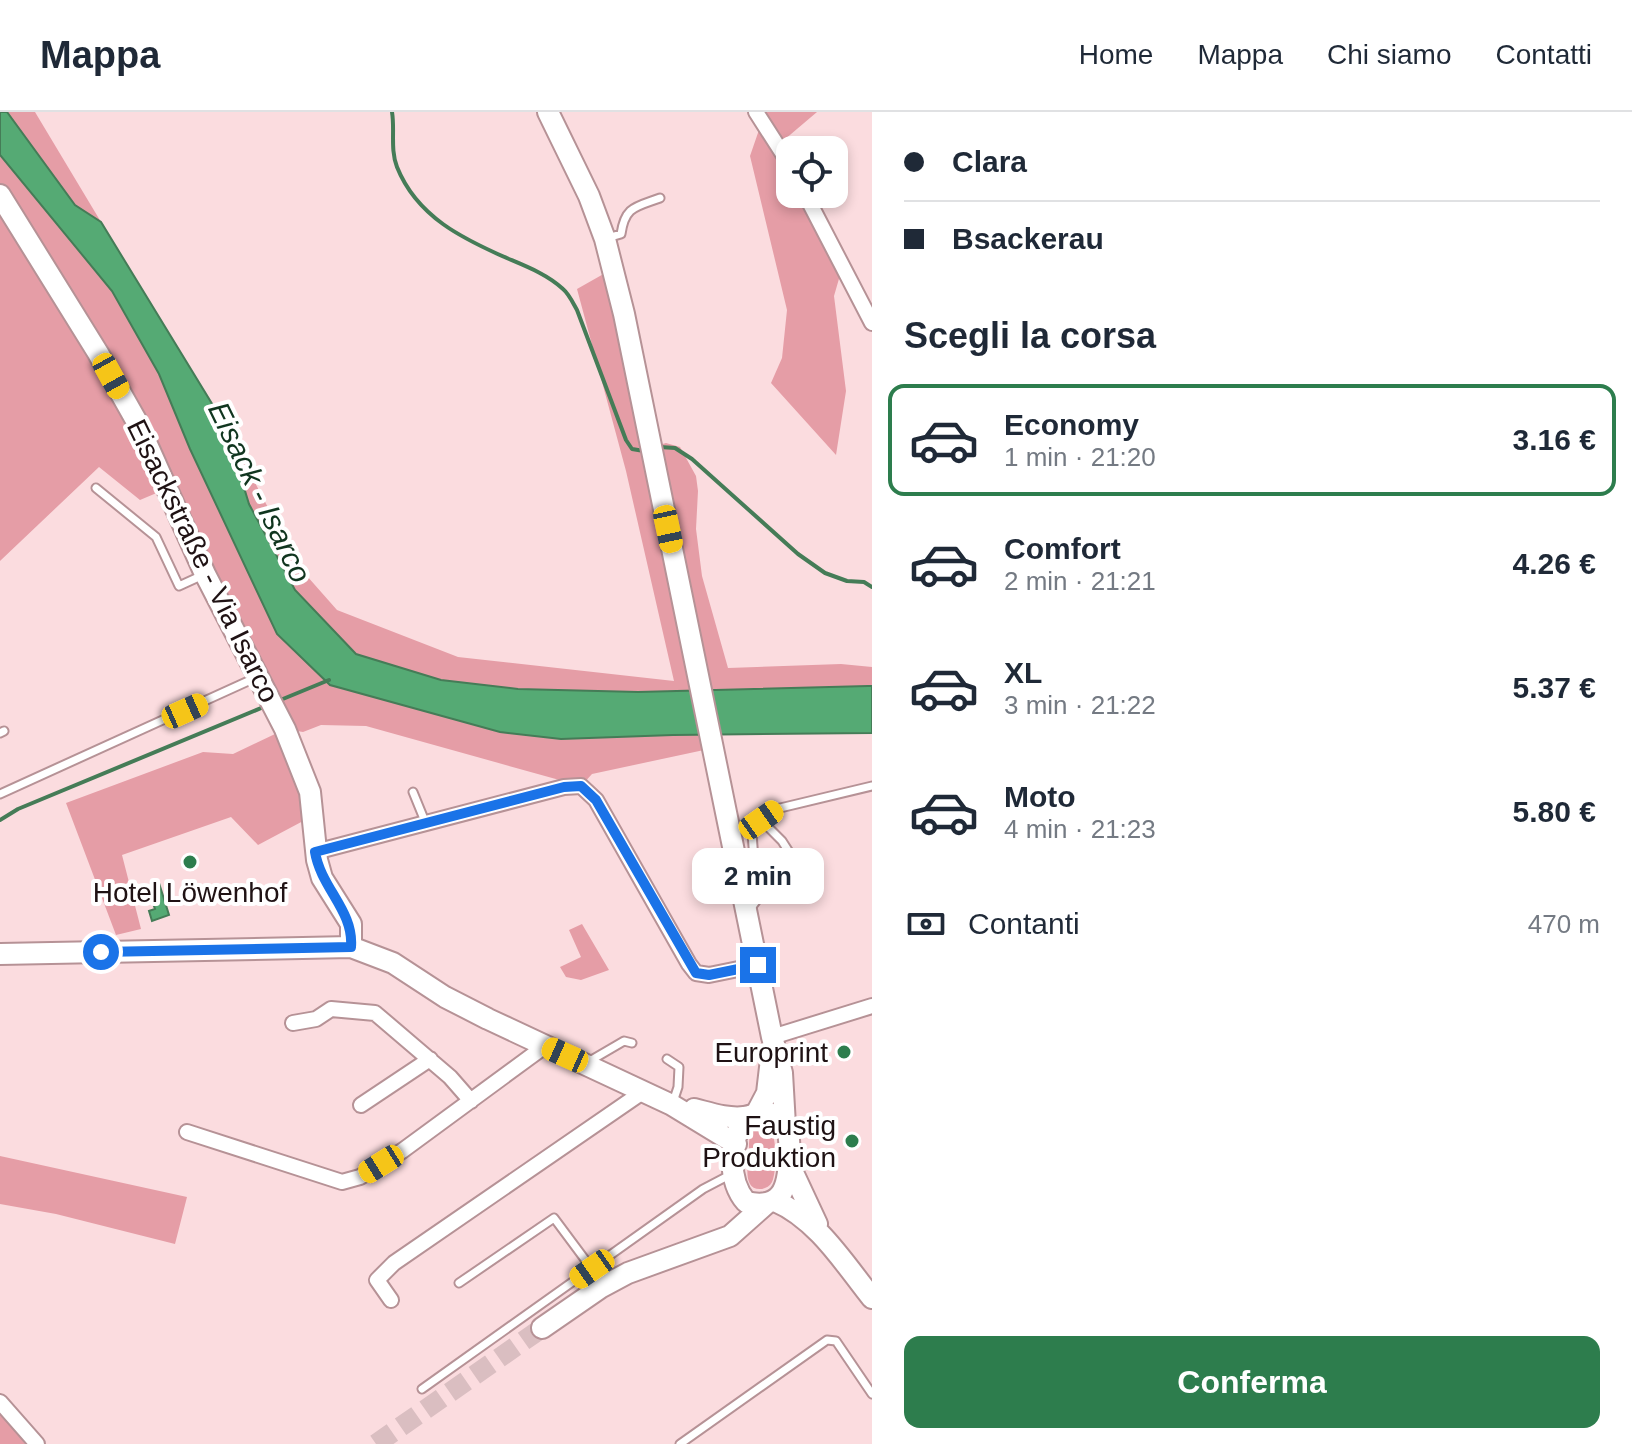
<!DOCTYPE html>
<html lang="it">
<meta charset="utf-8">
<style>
body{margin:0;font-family:Arial,sans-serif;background:#f6f6f7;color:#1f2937;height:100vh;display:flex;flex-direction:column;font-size:30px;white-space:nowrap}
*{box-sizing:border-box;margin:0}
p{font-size:26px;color:#747a83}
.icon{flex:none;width:44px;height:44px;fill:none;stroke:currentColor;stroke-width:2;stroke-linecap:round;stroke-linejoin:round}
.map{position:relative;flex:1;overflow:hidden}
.details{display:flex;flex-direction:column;background:#fff;width:760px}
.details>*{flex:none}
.top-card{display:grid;align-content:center;height:176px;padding:0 32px;background:#fff}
.tools{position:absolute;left:776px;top:24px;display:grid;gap:16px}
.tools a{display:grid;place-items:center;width:72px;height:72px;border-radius:16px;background:#fff;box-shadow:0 4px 12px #0003;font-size:40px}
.end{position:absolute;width:36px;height:36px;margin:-18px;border:10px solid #1a73e8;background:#fff;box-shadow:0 0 0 4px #fff}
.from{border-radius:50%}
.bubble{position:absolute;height:56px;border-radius:16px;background:#fff;box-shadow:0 4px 12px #0003;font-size:26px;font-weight:600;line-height:56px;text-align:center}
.car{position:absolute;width:24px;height:48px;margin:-24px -12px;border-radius:10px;box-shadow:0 0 6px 2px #0007;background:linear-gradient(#f5c518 24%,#345 0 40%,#f5c518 0 76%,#345 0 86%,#f5c518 0)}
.top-card b{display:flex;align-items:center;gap:28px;height:76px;font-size:30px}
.top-card b+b{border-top:2px solid #e0e1e3}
.top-card i{width:20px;height:20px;background:#1f2937}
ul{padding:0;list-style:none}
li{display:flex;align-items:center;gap:24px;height:112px;margin:0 16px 12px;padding:0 16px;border:4px solid transparent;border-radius:16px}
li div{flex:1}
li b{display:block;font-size:30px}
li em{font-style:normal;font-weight:600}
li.on{border-color:#2d7d4d}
li>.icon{width:72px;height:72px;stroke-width:1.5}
h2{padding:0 32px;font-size:36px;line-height:96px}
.pay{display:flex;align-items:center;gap:20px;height:88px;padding:0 32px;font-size:30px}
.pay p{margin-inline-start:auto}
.action{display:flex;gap:16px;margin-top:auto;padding:16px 32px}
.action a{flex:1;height:92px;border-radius:16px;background:#2d7d4d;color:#fff;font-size:32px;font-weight:600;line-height:92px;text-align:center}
header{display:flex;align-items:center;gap:48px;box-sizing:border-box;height:112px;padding:0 40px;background:#fff;border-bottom:2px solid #e0e1e3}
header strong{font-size:38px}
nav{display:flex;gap:44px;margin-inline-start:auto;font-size:28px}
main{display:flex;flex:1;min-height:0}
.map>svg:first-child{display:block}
.green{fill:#e59da6}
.water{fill:#55aa74;stroke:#457c57;stroke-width:2}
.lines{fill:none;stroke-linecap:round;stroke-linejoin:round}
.stream{stroke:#457c57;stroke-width:4}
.secondary-tunnel{stroke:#dabec1;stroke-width:20;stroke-dasharray:20 10;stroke-linecap:butt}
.lane-casing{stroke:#b69296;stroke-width:11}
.street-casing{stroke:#b69296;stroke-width:18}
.secondary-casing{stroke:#b69296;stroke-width:24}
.lane{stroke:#fff;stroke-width:7}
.street{stroke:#fff;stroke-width:14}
.secondary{stroke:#fff;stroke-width:20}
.route{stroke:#1a73e8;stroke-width:10}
.poi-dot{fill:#2d7d4d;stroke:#fff;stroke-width:3}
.labels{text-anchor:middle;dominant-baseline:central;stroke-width:8;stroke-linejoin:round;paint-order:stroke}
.street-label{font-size:28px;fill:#1f1214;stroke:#fff}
.poi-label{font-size:28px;fill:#1f1214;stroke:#fff;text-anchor:end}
.water-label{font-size:30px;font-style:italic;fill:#10351f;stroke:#fff}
</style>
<header>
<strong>Mappa</strong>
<nav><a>Home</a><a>Mappa</a><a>Chi siamo</a><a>Contatti</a></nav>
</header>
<main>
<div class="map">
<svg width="872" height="1332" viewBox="0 0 872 1332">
<rect width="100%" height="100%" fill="#fbdcdf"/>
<path class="green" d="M7,0H35L101,110L75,93Z
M751,0H817L784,28L790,39V82H812L845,146L834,184L846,279L836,343L771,271L782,246L787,198L750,44L760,15Z
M0,43L112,179L159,262L190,337L277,522L330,573L673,623H701L704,638L592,662L581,674L366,614L321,613L303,620L285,617L166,377L140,388L99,355L0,449Z
M607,160L652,335L666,331L680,335L696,364L698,379L696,417L702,464L728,556L841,552L872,555V574L638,580L518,577L441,568L356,542L295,478L249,392L225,313L299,455L337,498L458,545L674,569L626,359L577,177Z
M275,622L299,672L305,708L258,733L231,705L122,743L141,817L116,823L66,691L203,640L233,642Z
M582,812L609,858L581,868L566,865L560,855L581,845L569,818Z
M759,1013L769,1014C777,1022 777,1059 772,1070C770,1074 766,1076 762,1077C742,1079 748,1052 749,1041C749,1029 748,1020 759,1013Z
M0,1044L187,1085L175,1132L56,1102L0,1092Z
M0,1301L26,1332H0Z"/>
<path class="water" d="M0,0H7L75,93L101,110L225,313L249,392L295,478L356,542L441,568L518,577L638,580L868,574H872V621L673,623L561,627L500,620L330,573L277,522L190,337L159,262L112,179L0,43Z
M159,771L169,803L152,809L149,799L155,797L147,775Z"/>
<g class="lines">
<path class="stream" d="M392,0C395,18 390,37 397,55C417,105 463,127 509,147C528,155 548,163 563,177C569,182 573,191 577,198L626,328L632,337L644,339
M660,335L675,336L692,347L798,442L825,461L847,469L864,470L872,475
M278,589L329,568
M0,708L18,697L266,594"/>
<path class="secondary-tunnel" d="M376,1332L542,1216"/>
<g class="lane-casing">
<path id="lane" d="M607,126L621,122C625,94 636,95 660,86
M96,376L156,425L179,474L203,463
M0,621L4,619
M413,680L424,707L423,711
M0,682L255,566
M761,708L782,729L805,765
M751,796L757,788L752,721L761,708L776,697L872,674
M667,947L679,955L678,975L673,990
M588,950L624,929L632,931
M459,1171L554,1106L592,1157
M422,1277L703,1077L724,1066L732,1065
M680,1332L827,1228L836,1229L872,1282"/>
</g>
<g class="street-casing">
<path id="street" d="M756,0L790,53
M805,82L872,211
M315,740L564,675L581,674L596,688L689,852L696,861L709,863L758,853
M293,911L316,907L331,897L375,901L450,965L471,989
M772,925L872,894
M361,993L430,947
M187,1020L342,1070L360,1065L402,1039L545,934
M391,1188L377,1168L394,1151L644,979
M0,1290L37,1332"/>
</g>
<g class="secondary-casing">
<path id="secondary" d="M548,0L589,84L605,127L624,202L772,925L782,961L785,1013
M0,83L98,241L137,310L205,462L285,617L310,680L317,748L322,766L351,812V835
M0,842L351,835L393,851L445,885L488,907L672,993L736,1032
M694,997C710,1001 727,1007 744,1005C755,1004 762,996 773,1003C791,1013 790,1029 789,1047C788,1077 781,1098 746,1090C727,1068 729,1028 746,1005
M757,1000L767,981L771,947
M789,1052L817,1112
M775,1089C817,1107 844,1151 872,1186
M542,1216L600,1176L628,1161L730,1124L766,1092"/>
</g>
<use href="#lane" class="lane"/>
<use href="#street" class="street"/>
<use href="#secondary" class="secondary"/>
</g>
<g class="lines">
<path class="route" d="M101,840L351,835C354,799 321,776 315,740L564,675L581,674L596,688L696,861L709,863L758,853"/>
</g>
<g class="poi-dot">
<circle cx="190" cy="750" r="8"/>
<circle cx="844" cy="940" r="8"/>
<circle cx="852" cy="1029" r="8"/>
</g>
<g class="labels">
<g class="street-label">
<text transform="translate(203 449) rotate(64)">Eisackstraße - Via Isarco</text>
</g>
<g class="poi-label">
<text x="190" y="780" text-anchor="middle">Hotel Löwenhof</text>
<text x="828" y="940">Europrint</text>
<text x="836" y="1013">Faustig<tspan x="836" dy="32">Produktion</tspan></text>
</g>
<g class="water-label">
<text transform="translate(260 380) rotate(64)">Eisack - Isarco</text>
</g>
</g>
</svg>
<div class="tools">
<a><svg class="icon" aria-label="locate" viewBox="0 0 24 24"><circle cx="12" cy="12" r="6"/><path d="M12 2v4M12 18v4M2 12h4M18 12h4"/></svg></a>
</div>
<i class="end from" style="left:101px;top:840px"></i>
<i class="end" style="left:758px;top:853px"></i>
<div class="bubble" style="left:692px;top:736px;width:132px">2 min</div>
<i class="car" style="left:111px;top:264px;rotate:151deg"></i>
<i class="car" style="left:668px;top:417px;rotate:168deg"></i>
<i class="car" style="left:185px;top:599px;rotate:66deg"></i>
<i class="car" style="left:761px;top:708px;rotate:55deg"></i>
<i class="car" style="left:565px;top:943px;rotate:294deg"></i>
<i class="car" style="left:381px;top:1052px;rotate:238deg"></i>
<i class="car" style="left:592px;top:1157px;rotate:235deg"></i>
</div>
<section class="details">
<div class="top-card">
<b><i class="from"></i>Clara</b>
<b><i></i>Bsackerau</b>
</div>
<h2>Scegli la corsa</h2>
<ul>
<li class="on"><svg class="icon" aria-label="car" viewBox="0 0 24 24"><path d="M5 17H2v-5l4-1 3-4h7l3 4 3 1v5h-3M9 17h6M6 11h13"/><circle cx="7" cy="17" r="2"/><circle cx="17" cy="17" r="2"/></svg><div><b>Economy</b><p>1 min · 21:20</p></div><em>3.16 €</em></li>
<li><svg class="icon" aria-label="car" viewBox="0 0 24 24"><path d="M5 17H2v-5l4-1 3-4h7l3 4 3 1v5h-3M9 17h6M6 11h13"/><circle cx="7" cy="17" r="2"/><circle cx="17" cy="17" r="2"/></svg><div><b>Comfort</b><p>2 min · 21:21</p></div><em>4.26 €</em></li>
<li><svg class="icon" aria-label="car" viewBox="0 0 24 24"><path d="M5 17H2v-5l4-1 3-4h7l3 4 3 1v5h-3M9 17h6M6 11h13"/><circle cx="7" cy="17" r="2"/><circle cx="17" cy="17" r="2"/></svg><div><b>XL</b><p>3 min · 21:22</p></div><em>5.37 €</em></li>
<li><svg class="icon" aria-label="car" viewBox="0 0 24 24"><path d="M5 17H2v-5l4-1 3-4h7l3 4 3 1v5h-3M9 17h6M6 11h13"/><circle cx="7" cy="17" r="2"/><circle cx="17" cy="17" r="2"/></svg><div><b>Moto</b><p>4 min · 21:23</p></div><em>5.80 €</em></li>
</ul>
<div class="pay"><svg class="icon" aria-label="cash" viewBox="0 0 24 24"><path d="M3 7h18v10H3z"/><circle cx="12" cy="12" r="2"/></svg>Contanti<p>470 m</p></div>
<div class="action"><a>Conferma</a></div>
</section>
</main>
